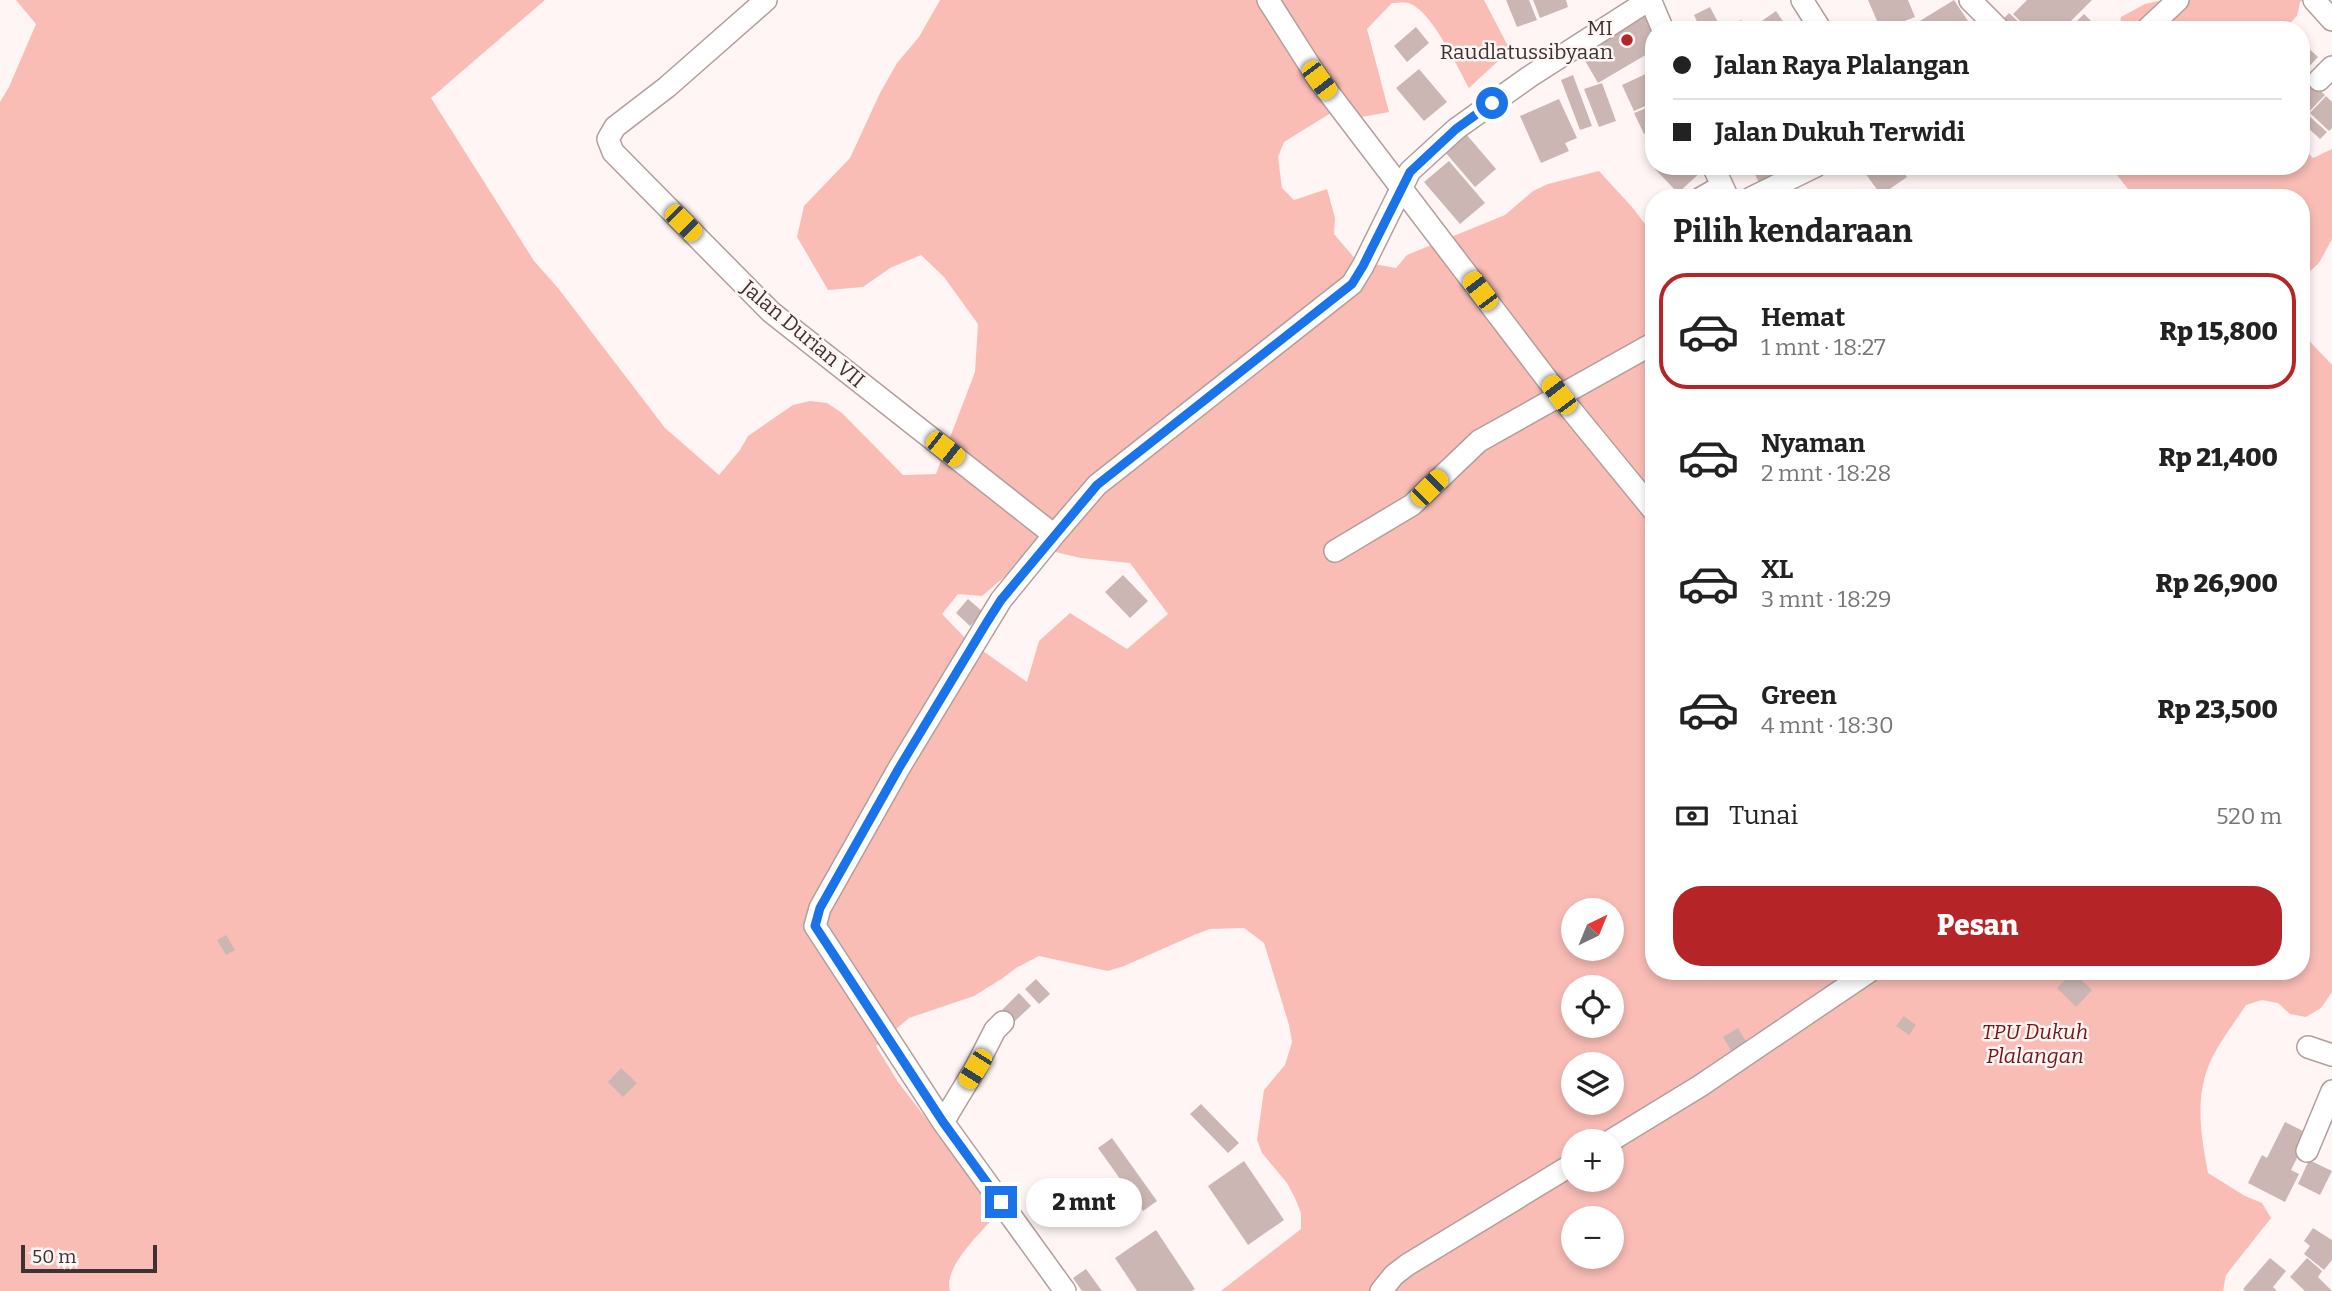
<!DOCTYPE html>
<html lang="id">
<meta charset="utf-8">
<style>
body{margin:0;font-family:Bitter,serif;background:#f6f6f6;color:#222;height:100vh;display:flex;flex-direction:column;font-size:26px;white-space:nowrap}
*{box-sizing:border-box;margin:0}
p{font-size:23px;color:#767676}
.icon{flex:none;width:38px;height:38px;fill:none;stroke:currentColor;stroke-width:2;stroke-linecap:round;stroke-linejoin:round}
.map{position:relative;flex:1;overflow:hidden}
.panel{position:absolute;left:1645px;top:189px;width:665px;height:791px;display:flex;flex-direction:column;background:#fff;border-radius:28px;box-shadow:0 4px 10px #0003}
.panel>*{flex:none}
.guide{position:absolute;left:1645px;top:21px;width:665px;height:154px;border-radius:28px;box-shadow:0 4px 10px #0003;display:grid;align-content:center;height:154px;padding:0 28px;background:#fff}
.needle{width:46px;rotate:43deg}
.controls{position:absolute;left:1561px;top:898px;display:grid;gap:14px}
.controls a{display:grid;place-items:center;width:63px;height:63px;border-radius:50%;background:#fff;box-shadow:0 4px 10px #0003;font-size:35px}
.scale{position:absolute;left:21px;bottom:18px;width:136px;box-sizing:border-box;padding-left:7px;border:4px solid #3c3332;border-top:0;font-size:19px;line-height:24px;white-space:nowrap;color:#3c3332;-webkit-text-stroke:5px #fef5f4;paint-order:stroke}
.end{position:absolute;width:32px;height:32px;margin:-16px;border:9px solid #1a73e8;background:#fff;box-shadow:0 0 0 4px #fff}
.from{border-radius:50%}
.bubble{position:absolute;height:49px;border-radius:24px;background:#fff;box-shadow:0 4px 10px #0003;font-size:23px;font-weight:800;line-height:49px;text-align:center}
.car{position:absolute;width:21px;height:42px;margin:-21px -10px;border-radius:9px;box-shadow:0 0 5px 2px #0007;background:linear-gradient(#f5c518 24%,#345 0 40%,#f5c518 0 76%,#345 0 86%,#f5c518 0)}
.guide b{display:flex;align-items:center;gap:24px;height:66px;font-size:26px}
.guide b+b{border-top:2px solid #e0e0e0}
.guide i{width:18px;height:18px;background:#222}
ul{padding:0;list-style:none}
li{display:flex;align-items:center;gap:21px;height:116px;margin:0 14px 10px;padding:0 14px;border:4px solid transparent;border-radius:28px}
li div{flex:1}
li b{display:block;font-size:26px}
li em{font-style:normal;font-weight:800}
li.current{border-color:#b52426}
li>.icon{width:63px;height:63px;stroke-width:1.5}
h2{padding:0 28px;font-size:32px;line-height:84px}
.pay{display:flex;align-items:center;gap:18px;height:77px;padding:0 28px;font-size:26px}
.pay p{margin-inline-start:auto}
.button{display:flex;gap:14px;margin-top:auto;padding:14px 28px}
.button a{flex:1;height:80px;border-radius:28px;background:#b52426;color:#fff;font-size:28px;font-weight:800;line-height:80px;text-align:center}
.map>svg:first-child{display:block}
.green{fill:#f9bdb6;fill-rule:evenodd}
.building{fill:#ccb6b3}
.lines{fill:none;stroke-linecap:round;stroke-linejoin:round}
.minor-casing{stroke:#b39e9b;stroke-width:24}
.minor{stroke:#fff;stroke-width:21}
.route{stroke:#1a73e8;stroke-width:9}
.poi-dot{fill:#b52426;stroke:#fef5f4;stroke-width:2.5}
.labels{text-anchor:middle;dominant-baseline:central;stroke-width:5;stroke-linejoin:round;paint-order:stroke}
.poi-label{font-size:21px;fill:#3c3332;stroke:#fef5f4;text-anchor:end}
.street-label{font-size:21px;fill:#3c3332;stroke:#fef5f4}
.park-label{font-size:21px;font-style:italic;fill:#721616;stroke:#fef5f4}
</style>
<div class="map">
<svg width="2332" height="1291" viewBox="0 0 2332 1291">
<rect width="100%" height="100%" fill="#fef5f4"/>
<path class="green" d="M16,0H545L431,98L534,261L558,288L665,428L719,475L740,450L748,436L793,405L810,401L827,403L842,413L903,475L936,474L975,372L978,324L944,277L921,255L890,268L863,287L828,290L797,237L804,206L850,158L880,93L897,63L919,37L940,0H1484L1510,50L1469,88C1458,68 1431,9 1408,3C1404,2 1396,3 1392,3L1367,29L1389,112L1351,119L1334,111L1284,142L1278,157L1282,188L1294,200L1327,189L1335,218L1334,234L1357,261L1396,268L1407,255L1505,215L1533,191L1548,184L1599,171L1632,207L1654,236V971H2301V332L2332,365V992L2321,1008L2306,1017L2290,1014L2278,1003L2262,1000L2246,1005C2235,1022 2220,1041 2211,1060C2194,1097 2201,1135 2208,1173L2245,1196L2262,1203L2271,1218L2226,1275L2223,1291H1221L1301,1229V1213L1295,1198L1287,1183L1262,1153L1257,1140L1264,1090L1285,1065L1292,1042L1289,1025L1264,943L1244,928L1210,929L1194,935L1124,966L1108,971L1039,956L1016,968L1003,978L974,996L909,1018L876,1046L898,1082L970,1175L993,1218C979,1235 943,1268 950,1291H0V102L9,87L36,24ZM1038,548L1081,558L1130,563L1168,614L1127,649L1070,613L1039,641L1027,682L966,639L942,614L958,594L982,596ZM1573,910H1612V948H1573ZM1573,987H1612V1026H1573ZM1573,1064H1612V1102H1573ZM1573,1141H1612V1180H1573ZM1573,1218H1612V1256H1573Z
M2163,0H2304L2300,2L2297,16L2283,30H2119L2121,17L2145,4Z
M2301,146L2313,158L2332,149V239L2319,263L2308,273L2301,263V198H2135L2110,166H2301Z"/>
<path class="building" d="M1506,0H1529L1537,20L1517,27Z
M1533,0H1566L1568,7L1540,18Z
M1868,0H1908L1915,17L1881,30Z
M1954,0L1974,30H1905Z
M2027,0H2092L2062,30H2029L2013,14Z
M1710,7L1722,30H1701L1694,15Z
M1649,11L1654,30V50L1598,83L1580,52Z
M1776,11L1789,30H1749Z
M2009,13L2021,24L2015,30H2002L1997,25Z
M2084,14L2100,30H2068Z
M1741,20L1746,30H1734L1731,25Z
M1416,27L1429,43L1407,62L1394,46Z
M2303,43L2318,57L2301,75V45Z
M1419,69L1447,102L1424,121L1396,88Z
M1654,70V102L1634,111L1622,85Z
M1573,75L1592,126L1580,130L1561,80Z
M2311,82L2325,95L2303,118L2301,93Z
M1602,83L1616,121L1599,127L1584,89Z
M2326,96L2332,102V128L2329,131L2310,113Z
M1559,99L1577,138L1565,143L1569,151L1541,163L1520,116Z
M1654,105V129L1644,134L1634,113Z
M2308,115L2327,132L2320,139L2302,122Z
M1466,134L1496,169L1475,187L1445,152Z
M1449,161L1485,203L1460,224L1424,182Z
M1657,166H1697L1702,171L1678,193L1655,169Z
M1751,166H1790L1794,174L1762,189Z
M1860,166H1899L1907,177L1881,195Z
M1123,575L1148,601L1130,618L1105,592Z
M968,599L983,612L970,626L956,613Z
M226,935L235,950L226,955L217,940Z
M2073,972L2092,990L2076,1007L2057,988Z
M1036,979L1050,994L1039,1004L1025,989Z
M1019,993L1031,1006L1014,1022L1002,1010Z
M1904,1016L1916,1025L1909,1035L1896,1026Z
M1738,1028L1750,1048L1735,1057L1723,1037Z
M621,1068L637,1083L623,1097L608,1082Z
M1201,1104L1239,1143L1228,1153L1190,1114Z
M2285,1122L2309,1134L2291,1170L2299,1174L2285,1202L2248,1183L2262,1155L2267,1158Z
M1112,1138L1157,1201L1143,1211L1098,1148Z
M2309,1160L2332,1171L2320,1195L2298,1184Z
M1244,1161L1284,1220L1248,1245L1208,1186Z
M2313,1228L2332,1240V1260L2324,1270L2304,1254L2310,1246L2304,1241Z
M1156,1230L1195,1289L1192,1291H1137L1115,1258Z
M2270,1258L2286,1271L2273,1287L2277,1291H2245L2243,1289Z
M2307,1258L2322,1271L2318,1277L2332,1291H2305L2290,1277Z
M1086,1269L1102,1291H1082L1073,1278Z"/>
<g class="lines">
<g class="minor-casing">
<path id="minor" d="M766,0L667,87L615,127L608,139L613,152L771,312L1054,535
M1268,0L1319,80L1559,395L1654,511
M1802,0L1821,30
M1970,0L2000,30
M2314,0L2332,20
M1652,4L1663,30
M2146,30L2178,0
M2319,80L2332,67
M1713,166L1728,198
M1701,198L1722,186
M1751,198L1816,166
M1335,551L1412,505L1479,441L1654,343
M2308,1047L2332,1055
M943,1122L975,1069L995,1030L1003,1022
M1610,1141L1700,1086L1870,971
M2307,1151L2332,1091
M1065,1291L943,1122L815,926L820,908L899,768L1001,600L1054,535L1097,485L1352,284L1363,266L1410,171L1456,129L1529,77L1649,0
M1381,1291L1394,1275L1407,1265L1573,1164"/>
</g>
<use href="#minor" class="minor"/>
</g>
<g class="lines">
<path class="route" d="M1001,1202L943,1122L815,926L820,908L899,768L987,622L1001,600L1097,485L1352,284L1363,266L1410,172L1456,129L1492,103"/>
</g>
<circle class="poi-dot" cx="1627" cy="40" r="7"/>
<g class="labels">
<g class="poi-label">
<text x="1613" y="28">MI<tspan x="1613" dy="24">Raudlatussibyaan</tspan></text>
</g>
<g class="street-label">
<text transform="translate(803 334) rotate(40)">Jalan Durian VII</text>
</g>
<g class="park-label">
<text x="2035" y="1032">TPU Dukuh<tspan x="2035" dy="24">Plalangan</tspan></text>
</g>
</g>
</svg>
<div class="controls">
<a><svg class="needle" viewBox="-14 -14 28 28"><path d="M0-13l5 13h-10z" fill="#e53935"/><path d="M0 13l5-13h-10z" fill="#767676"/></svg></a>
<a><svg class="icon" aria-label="locate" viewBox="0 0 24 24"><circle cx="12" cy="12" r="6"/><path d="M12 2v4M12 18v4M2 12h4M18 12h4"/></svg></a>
<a><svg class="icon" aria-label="layers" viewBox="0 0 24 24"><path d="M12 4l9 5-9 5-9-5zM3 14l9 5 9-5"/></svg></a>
<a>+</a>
<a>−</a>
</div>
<div class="scale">50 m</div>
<i class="end from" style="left:1492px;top:103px"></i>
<i class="end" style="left:1001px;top:1202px"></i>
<div class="bubble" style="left:1026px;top:1178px;width:116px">2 mnt</div>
<i class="car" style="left:1319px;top:80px;rotate:143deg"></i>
<i class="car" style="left:683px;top:223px;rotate:135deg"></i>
<i class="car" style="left:1480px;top:291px;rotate:323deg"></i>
<i class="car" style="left:1559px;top:395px;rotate:323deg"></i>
<i class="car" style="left:945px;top:449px;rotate:128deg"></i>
<i class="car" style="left:1429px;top:488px;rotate:45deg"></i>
<i class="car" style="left:975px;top:1069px;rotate:212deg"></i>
<div class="guide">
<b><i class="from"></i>Jalan Raya Plalangan</b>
<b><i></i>Jalan Dukuh Terwidi</b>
</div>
<section class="panel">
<h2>Pilih kendaraan</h2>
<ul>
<li class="current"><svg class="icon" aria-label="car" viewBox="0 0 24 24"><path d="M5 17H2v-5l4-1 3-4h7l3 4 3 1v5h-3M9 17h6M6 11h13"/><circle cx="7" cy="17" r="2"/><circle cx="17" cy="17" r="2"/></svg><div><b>Hemat</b><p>1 mnt · 18:27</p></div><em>Rp 15,800</em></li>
<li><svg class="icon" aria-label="car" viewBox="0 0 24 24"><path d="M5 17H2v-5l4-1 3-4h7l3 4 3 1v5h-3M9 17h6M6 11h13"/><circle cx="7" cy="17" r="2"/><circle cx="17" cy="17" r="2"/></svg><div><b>Nyaman</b><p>2 mnt · 18:28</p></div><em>Rp 21,400</em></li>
<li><svg class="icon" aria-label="car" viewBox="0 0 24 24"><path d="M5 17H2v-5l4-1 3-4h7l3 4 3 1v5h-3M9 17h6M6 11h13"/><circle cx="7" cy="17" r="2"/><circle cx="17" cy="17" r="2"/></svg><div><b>XL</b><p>3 mnt · 18:29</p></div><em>Rp 26,900</em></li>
<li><svg class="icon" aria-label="car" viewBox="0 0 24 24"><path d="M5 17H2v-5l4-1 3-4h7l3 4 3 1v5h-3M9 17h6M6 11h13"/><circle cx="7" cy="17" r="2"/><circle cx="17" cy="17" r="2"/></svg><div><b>Green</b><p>4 mnt · 18:30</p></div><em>Rp 23,500</em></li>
</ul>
<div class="pay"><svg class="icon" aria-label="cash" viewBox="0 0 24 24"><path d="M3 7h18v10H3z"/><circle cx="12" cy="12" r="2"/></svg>Tunai<p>520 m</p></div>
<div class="button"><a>Pesan</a></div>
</section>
</div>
